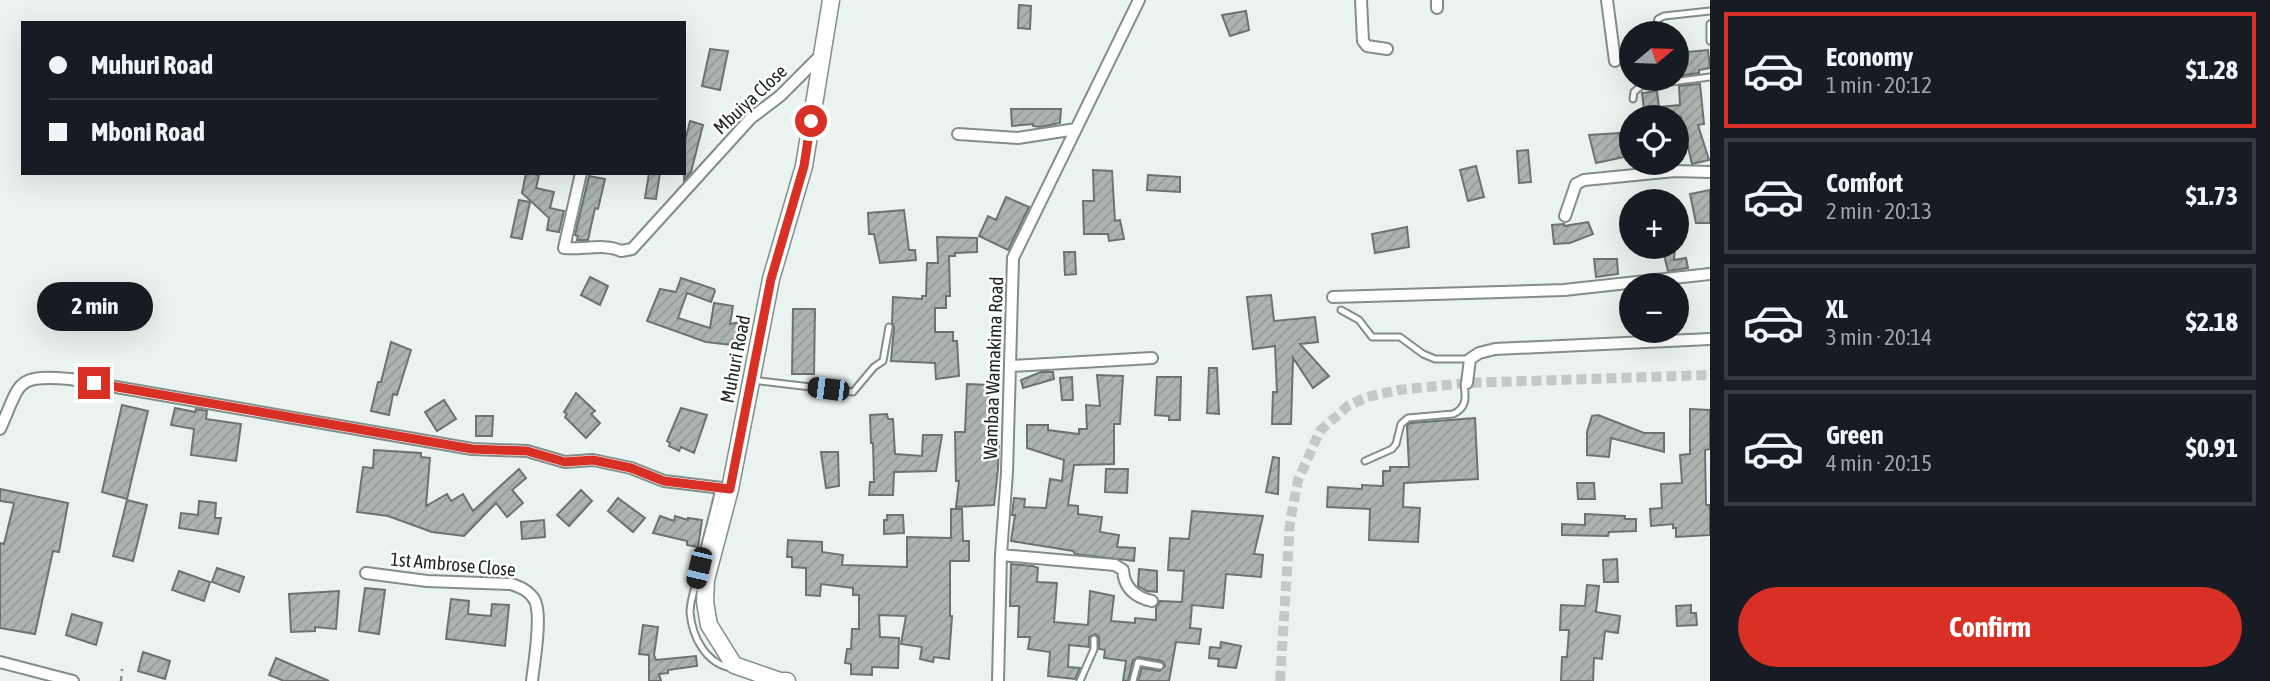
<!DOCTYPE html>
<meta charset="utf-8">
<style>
body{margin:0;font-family:"Asap Condensed",sans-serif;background:#20242c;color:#f1f3f6;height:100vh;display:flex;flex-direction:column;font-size:26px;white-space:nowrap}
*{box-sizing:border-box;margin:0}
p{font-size:23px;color:#9ea1a6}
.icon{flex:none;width:38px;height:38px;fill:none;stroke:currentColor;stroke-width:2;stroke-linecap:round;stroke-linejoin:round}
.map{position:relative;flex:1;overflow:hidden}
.sheet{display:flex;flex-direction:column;background:#171b24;width:560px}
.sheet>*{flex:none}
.hud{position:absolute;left:21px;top:21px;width:665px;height:154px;border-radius:0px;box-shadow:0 7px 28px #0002;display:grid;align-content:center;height:154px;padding:0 28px;background:#171b24}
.needle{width:46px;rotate:71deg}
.tools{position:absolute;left:1619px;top:21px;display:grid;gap:14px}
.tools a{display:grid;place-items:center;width:70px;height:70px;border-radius:50%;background:#171b24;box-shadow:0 7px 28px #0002;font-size:35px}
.end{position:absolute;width:32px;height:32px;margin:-16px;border:9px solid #d93025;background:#fff;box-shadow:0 0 0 4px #fff}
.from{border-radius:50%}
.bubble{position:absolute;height:49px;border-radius:24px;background:#171b24;box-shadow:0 7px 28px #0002;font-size:23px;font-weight:700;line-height:49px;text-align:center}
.car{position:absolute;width:21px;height:42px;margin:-21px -10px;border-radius:9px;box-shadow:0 0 5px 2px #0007;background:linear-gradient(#222 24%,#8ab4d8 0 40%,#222 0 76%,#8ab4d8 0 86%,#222 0)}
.hud b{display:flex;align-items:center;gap:24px;height:66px;font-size:26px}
.hud b+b{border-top:2px solid #363941}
.hud i{width:18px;height:18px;background:#f1f3f6}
ul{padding:12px 0 0;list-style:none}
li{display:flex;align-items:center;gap:21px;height:116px;margin:0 14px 10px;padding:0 14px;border:4px solid #363941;border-radius:0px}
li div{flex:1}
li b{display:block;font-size:26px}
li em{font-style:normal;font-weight:700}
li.active{border-color:#d93025}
li>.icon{width:63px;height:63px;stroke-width:1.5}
.cta{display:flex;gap:14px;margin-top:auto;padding:14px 28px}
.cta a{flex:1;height:80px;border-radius:42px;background:#d93025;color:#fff;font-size:28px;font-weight:700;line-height:80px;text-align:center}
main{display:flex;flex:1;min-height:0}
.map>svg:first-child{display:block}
.building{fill:url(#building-hatch);stroke:#6a7470;stroke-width:2}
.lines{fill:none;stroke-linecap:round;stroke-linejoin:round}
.minor-tunnel{stroke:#c1cac7;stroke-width:10;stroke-dasharray:10 5;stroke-linecap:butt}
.service-casing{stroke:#838d89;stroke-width:9}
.minor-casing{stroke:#838d89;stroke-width:14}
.secondary-casing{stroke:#838d89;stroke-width:19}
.path{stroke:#8a918f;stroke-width:2.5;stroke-dasharray:5 5;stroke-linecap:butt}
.service{stroke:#fff;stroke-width:5}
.minor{stroke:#fff;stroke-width:10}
.secondary{stroke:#fff;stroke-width:16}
.route{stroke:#d93025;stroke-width:9}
.labels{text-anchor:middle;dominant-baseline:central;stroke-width:5;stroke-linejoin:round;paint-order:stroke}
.street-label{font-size:19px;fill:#1f2322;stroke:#fff}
</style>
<main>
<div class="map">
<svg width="1710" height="681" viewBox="0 0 1710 681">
<defs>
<pattern id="building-hatch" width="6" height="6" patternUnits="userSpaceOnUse" patternTransform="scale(1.75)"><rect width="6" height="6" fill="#aab5b0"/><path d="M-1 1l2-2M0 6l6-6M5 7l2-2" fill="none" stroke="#929b97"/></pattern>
</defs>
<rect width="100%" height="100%" fill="#e9f4f0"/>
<path class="building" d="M1019,5L1031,6L1030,29L1018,28Z
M1246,11L1249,30L1230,36L1222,15Z
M710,49L728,51L720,90L702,86Z
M1708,50L1710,68L1699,70V73L1678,76L1676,53Z
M1700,84L1704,124L1698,125L1709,160L1692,164L1681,117H1639L1638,110L1644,109L1642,93L1657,91L1659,107L1680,105L1679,86Z
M1011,109H1061L1060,123L1040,127L1033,126V124L1012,126Z
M690,121L703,125L691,172L684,180V145Z
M1619,133L1624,157L1596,163L1589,135Z
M1528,150L1531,182L1519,183L1517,151Z
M1476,166L1484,197L1468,201L1460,170Z
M1093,170L1112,171L1115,221L1120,220L1124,239L1109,241L1108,234H1084L1083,201H1094Z
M526,173L539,175L536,188L554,192L550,208L564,211L559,232L547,230L549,218L522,193Z
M649,173H660L656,199L645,198Z
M1148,175L1180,177V192L1147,190Z
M589,176L605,179L598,209L595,208L588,240H577L578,236L575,235Z
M1710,190V223H1696L1690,194Z
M1006,197L1029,207L1008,250L979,236L988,216L996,220Z
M519,200L530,202L522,239L511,237Z
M904,210L909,250H915L916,260L880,263L874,234H869L868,213Z
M1588,222L1593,234L1570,243L1554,244L1552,225L1564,224V226Z
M1407,227L1409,247L1375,253L1372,234Z
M937,237L977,238V252L955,253V256H949L950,296H946V308H935V332H953V341H957L959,376L936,379L935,363L891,361L894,327L892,323L893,297L922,299V296H926L927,263H938Z
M1662,247H1675L1674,260L1686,258L1688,268L1668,271Z
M1064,252H1075L1076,274L1065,275Z
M1594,259H1617L1618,274L1596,277Z
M590,277L608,286L600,305L581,295Z
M681,278L714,289L715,291L711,302L687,293L678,318L710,328L714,303L733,306L730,324L741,322L740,346L706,342L647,321L660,289L676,292Z
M1271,295L1274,321L1315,317L1318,342L1300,344L1329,376L1313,388L1293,358L1291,424H1272L1273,392H1277L1275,346L1253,349L1247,297Z
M793,309H815L814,374H792Z
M391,342L411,350L397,395L393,394L389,415L371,411L378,382H381Z
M1209,368H1217L1219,414L1207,413Z
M1041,372H1053L1054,379L1023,388L1021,380Z
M1097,375L1123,376L1120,424H1114V464L1074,465L1068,505L1078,506V514L1102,517L1100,532L1119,535L1117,547L1135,548L1134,561L1075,554L1073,551L1011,541L1015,515H1012L1014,498L1025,499L1024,507L1046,508L1050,479L1062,481L1064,460L1027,448V425H1048V430L1079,434V429H1087L1086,405L1100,406Z
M1072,377L1073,400H1062L1060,378Z
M1157,377H1181L1180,420H1169V416L1155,415Z
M967,384L989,385L988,412L997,414L992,441H999L998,469L994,505L956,507L959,481H956L955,432H965Z
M576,393L595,411L591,414L600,423L586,438L565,417L567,414L564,412Z
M444,400L456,419L437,431L425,412Z
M122,405L148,411L127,499L102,492Z
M175,408L195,412L196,409L207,411L206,419L241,424L236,461L191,455L194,429L171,425Z
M681,408L707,415L694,453L681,447L679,451L669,446L670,443L667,441Z
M1690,409L1710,410V449L1705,450L1706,505H1709L1710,509V535L1676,537V528H1673V524L1651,526L1650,509L1662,508L1661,484L1682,483L1680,455L1690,454Z
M887,414L888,419H893L895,454L922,456L923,435H942L936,471L894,472L893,495H869L870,482H874L873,443H871L870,415Z
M1598,415L1644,433H1664V452L1611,438L1609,457L1587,455V432L1592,416Z
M476,416H493L492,436H476Z
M1475,418L1478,479L1404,483L1403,507L1420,508L1418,542L1369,540L1370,509L1327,507L1328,487L1362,489V485L1383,486V471H1390V467H1409L1407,426L1410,423Z
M374,450L421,453V457L430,458L426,506L447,494L451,501L463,494L473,511L519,469L526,478L512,490L523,503L507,517L496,503L464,536L432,532L388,516L357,512L363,467L373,468Z
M821,452H838L839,486L826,488Z
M1273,457L1279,458L1278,494L1266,492Z
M1106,469H1128L1127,493L1105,492Z
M1577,483H1594L1595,499H1578Z
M0,489L68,503L59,552L53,551L35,634L0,628V543L4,544L14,503L0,501Z
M581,490L592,501L569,526L557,515Z
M618,498L645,518L633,532L608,511Z
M127,500L147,505L133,561L113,556Z
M199,501L216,503L215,518H221L218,534L179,528L181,513L198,515Z
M951,509H962L963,541H969V561H950V616H952L949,659L934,657L933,662L920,659L922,647L901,644L906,616L879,615L880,637L899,638L898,668L872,667V675L851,674V664L845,663L847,649H851L852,629H859V595H853V588L821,584L820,596L806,595V568L792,567V557H787L788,540L822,542V552L843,555L842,565L907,567V537L951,538Z
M1192,511L1263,516L1254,554L1263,555L1261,577L1226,574L1223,608L1192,605L1190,628L1201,629L1199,644L1176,642L1169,681H1138L1142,668L1160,671L1165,666L1162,661L1138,657L1133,660L1128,681H1123L1126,661L1104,658L1105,650L1099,649V637L1095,634L1089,637V647L1069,645L1068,667L1080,668L1075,679L1048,676L1050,652L1028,649L1030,637H1018L1019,606H1010L1011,564L1033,566L1038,568L1037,582L1057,583L1054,622L1088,625L1090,591L1114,596L1111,621L1135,623V618L1156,620V607L1160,601L1182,602L1184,571L1168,570L1170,538L1189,539Z
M1585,514L1625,516V519H1636V531L1609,532L1608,536L1562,535V524L1585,525Z
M887,515H903L904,533L884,534V520H887Z
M660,516L674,521L675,516L688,520V518L702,520L698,547L687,545V541L653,533Z
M544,520L545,537L522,539L521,522Z
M1617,559L1618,582H1604L1603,560Z
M217,568L244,577L239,592L212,582Z
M1139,569L1157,571V592L1147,591L1138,586Z
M179,571L210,582L204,601L172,590Z
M1587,585L1599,586L1596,612L1620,616L1618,633L1605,631L1602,659L1594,658L1593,681H1561L1562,657H1567L1569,630H1560L1561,605L1585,606Z
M365,588L385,590L379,634L359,631Z
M339,591L336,629L315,627V631L291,632L289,594Z
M451,599L469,601L468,614L491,616L492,604L509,605L505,646L446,639Z
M1691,605V613H1696L1697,625L1677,626L1676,606Z
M72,614L102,623L96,645L66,635Z
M643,625L658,627L654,655L656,660L696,656L697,666L668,670V673L659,674L661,681H649V655L639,654Z
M1221,642L1241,646L1236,668L1218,666L1219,659L1209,658L1210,647L1220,648Z
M143,652L170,661L165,679L138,671Z
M276,658L329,681H284L269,675Z"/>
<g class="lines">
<path class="minor-tunnel" d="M1280,681L1290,522L1298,480L1320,431L1348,406L1367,397L1398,390L1467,383L1710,375"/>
<g class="service-casing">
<path id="service" d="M1710,24V41
M1656,29L1658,19L1664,16L1710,11
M1633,99L1634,92L1641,86L1710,77
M1341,310L1359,320L1372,337H1400L1423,354L1435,359H1470
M752,380L853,392L874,367L883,361L889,327
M1365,461L1392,449L1396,444L1401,424L1408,418L1453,414C1467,408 1466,397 1464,384
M719,489C712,519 703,549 697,580C694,590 690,602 690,612C692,637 706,664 732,668
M1080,681L1094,649V639
M1133,681L1138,662L1160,666"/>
</g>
<g class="minor-casing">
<path id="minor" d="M1361,0L1363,41L1367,46L1387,49
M1437,0V8
M1607,0L1615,61
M958,134L1018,138L1076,129
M581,173L564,248C582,250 605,243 621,251L632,249L751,118L780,96L822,54
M1565,216L1576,184L1584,180L1675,171L1710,172
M1333,297L1564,290L1710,274
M1011,366L1152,358
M1467,383L1470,359L1479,353L1495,349L1710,339
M0,429C21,383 14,374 70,379L472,449L527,451L565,462L593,460L631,468L664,481L730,489
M1001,555L1115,565L1123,570C1124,587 1134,597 1152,601
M366,573L427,581L511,584C520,587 528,590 534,599C543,612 534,663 532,681
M0,662L73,681
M998,681L1001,555L1007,472L1013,258L1139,0"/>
</g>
<g class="secondary-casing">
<path id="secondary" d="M787,681H780L734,665L709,625L705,602L706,580L730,489L771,279L804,166L831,0"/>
</g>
<path class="path" d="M121,681L122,669"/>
<use href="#service" class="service"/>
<use href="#minor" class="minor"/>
<use href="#secondary" class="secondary"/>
</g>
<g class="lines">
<path class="route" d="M94,383L472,449L527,451L565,462L593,460L631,468L664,481L730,489L771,279L804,166L811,121"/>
</g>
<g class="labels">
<g class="street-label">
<text transform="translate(750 99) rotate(-43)">Mbuiya Close</text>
<text transform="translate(735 359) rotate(-79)">Muhuri Road</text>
<text transform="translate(993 368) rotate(-88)">Wambaa Wamakima Road</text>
<text transform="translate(453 564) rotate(5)">1st Ambrose Close</text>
</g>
</g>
</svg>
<div class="tools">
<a><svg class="needle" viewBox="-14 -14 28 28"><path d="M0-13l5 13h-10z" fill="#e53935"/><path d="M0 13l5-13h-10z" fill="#9ea1a6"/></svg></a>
<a><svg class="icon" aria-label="locate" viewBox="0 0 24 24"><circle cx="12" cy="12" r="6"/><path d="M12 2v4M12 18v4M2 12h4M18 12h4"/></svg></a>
<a>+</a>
<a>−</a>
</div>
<i class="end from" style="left:811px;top:121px"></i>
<i class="end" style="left:94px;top:383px"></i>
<div class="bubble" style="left:37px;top:282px;width:116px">2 min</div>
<i class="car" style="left:828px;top:389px;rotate:277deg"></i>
<i class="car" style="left:699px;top:568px;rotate:193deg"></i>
<div class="hud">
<b><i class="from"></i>Muhuri Road</b>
<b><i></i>Mboni Road</b>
</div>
</div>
<section class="sheet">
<ul>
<li class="active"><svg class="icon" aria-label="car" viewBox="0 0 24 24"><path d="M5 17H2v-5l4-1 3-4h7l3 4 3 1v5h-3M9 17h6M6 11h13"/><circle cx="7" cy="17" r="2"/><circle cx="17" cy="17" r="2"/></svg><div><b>Economy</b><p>1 min · 20:12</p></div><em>$1.28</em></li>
<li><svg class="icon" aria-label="car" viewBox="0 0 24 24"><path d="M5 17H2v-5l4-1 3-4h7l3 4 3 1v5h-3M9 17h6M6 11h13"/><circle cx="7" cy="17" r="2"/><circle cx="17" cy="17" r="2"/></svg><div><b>Comfort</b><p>2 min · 20:13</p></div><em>$1.73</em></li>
<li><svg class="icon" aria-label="car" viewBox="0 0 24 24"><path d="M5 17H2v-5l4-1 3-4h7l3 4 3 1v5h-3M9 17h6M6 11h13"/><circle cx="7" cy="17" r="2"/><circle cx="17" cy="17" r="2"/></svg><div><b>XL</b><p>3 min · 20:14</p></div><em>$2.18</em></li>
<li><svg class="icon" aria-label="car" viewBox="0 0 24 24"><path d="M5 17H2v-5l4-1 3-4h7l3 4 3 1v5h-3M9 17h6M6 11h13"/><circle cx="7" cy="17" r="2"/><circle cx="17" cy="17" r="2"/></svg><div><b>Green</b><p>4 min · 20:15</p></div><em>$0.91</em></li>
</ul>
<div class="cta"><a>Confirm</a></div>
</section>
</main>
